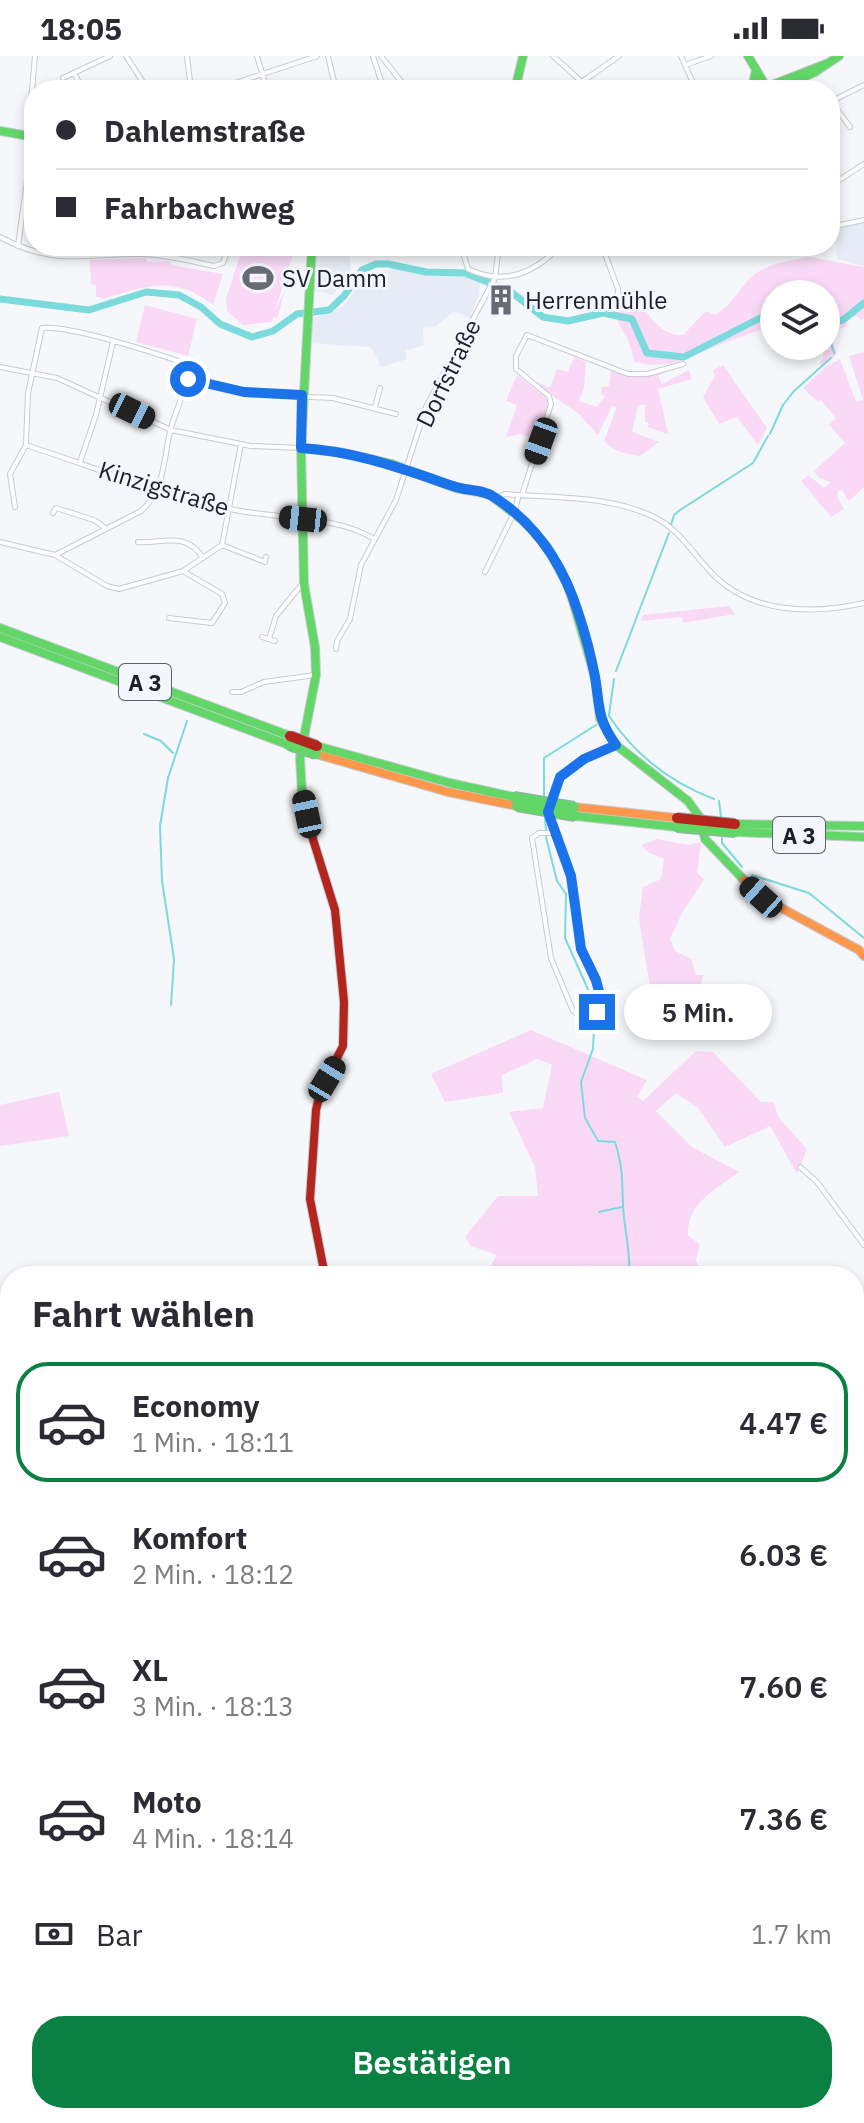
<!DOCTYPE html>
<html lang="de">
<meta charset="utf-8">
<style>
body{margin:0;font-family:"IBM Plex Sans",sans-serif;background:#f2f2f3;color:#2b2b33;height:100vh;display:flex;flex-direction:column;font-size:30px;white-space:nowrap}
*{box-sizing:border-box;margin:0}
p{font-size:26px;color:#7c7c81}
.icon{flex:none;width:44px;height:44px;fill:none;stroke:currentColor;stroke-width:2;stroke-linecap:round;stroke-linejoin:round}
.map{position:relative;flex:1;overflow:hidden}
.panel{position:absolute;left:0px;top:1210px;width:864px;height:858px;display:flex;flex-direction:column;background:#fff;border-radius:32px 32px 0 0;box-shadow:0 4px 12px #0003}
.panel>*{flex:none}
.hud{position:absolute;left:24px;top:24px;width:816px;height:176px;border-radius:32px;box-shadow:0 4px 12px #0003;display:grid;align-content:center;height:176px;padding:0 32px;background:#fff}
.controls{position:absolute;left:760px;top:224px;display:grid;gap:16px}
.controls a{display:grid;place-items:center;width:80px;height:80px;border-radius:50%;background:#fff;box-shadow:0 4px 12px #0003;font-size:40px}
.end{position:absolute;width:36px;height:36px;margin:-18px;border:10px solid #1a73e8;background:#fff;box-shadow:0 0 0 4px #fff}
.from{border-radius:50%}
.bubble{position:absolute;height:56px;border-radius:28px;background:#fff;box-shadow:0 4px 12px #0003;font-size:26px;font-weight:600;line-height:56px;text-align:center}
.car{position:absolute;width:24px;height:48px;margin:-24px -12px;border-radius:10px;box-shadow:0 0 6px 2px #0007;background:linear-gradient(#222 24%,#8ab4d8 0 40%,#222 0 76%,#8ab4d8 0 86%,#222 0)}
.hud b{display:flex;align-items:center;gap:28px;height:76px;font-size:30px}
.hud b+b{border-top:2px solid #e1e1e2}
.hud i{width:20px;height:20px;background:#2b2b33}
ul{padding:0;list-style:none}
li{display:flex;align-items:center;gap:24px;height:120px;margin:0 16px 12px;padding:0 16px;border:4px solid transparent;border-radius:32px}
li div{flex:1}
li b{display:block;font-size:30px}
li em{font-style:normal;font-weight:600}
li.active{border-color:#0b8043}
li>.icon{width:72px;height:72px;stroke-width:1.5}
h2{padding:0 32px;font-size:36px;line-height:96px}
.pay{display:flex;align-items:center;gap:20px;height:88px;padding:0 32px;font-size:30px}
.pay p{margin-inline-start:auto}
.primary-button{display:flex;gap:16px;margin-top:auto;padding:16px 32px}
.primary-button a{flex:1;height:92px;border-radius:32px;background:#0b8043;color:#fff;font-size:32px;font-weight:600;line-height:92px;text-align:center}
.status{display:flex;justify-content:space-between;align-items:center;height:56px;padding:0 40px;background:#fff;direction:ltr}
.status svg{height:22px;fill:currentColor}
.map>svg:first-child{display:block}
.built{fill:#e6ebf5}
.green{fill:#f9d9f6}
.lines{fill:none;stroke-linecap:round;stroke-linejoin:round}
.stream{stroke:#7bdadb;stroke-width:2}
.river{stroke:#7bdadb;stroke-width:7}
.street-casing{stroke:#c7ccd2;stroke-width:6}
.fast-casing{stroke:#c7ccd2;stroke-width:10}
.slow-casing{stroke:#c7ccd2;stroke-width:10}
.jam-casing{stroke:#c7ccd2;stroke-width:10}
.street{stroke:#fefefe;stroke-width:4}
.fast{stroke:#63d668;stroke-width:8}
.slow{stroke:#ff974d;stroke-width:8}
.jam{stroke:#b3261e;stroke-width:8}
.fast-bridge-casing{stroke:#9fabb1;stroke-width:12;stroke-linecap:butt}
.jam-bridge-casing{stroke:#9fabb1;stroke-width:12;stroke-linecap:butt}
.fast-bridge{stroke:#63d668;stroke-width:10}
.jam-bridge{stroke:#b3261e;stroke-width:10}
.route{stroke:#1a73e8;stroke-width:10}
.labels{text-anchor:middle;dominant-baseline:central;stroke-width:6;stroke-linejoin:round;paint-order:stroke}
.shield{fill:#f3f6fc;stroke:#5c616a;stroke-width:2}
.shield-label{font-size:22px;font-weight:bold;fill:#1b212c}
.poi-label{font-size:24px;fill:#1b212c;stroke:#f3f6fc;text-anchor:start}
.street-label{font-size:24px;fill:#1b212c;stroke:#f3f6fc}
</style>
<div class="status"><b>18:05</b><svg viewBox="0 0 49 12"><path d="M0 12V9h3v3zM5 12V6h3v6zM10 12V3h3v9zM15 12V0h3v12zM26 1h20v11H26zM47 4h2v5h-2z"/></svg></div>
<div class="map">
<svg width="864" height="2067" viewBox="0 0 864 2067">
<rect width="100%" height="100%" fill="#f5f7fa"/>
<path class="built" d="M864,163V210L837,203L836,174Z
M317,190H348L351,212L333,239L312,234Z
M400,212L425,219L463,218L480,225L479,239L470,262L454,255L435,271L423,272L424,289L405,295L407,303L381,311L371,291L309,287V263L343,251L366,217Z"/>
<path class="green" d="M243,190H263L287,198L286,190H289L294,195L275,255L286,232L277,262L273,261L272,266L243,269L227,255L226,243Z
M809,201L864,211V261L861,264L857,260L848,263L847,270L837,274L832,281L837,298L824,309L819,308L824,301L820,290H826V238H774V269C758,275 742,280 726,286C691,299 675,315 635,306L628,284L614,259L616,253L643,252C655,266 663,280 683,279L706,255L714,259C733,250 739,231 754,219C769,207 790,205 809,201Z
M146,202L147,206L170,205L171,209L223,218L213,249C173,218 147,230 102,243L96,240V229L91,228L90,204Z
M145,249L197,263L188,300L136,286Z
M864,296V431L849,445L842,434L838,435L837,441L844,453L831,461L801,425L808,419L824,432L831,426L819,422L814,415L845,387L829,369L836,362L821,344L818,346L803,332L824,312L840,303L856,346L863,344L849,300Z
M574,301L586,306L584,332L579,345L597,351L605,340L601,339L602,331L609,330L611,314L628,319L673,312L658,320L662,328L689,314L692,323L658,333L668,378L648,371L649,367L645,366V349H638L632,376L659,386L640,400C626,398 614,396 604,385L617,351L612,350L598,379L578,357L538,330L537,326L550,332L557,313L568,316Z
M723,309L767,372L758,389L737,361L719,368L703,341L715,320L713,314Z
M517,319L549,344L540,378L531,382L520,378L506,381L517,349L506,345Z
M729,550L735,558L683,567L682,561L641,565L643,559Z
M657,783L688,789L701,786L697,817L704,823L682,857L670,883L675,895L691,903L696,919H703L701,928L653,950L639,862L643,831L661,823L664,803L649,797L641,789Z
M531,974L647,1024L637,1040L643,1045L696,995L713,996L761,1046H773L779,1062L807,1093L797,1118L770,1070L725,1091L698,1052L676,1037L656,1055L692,1091L739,1116C715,1134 687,1147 688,1179L700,1189L696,1205L703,1220H585L586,1208L577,1220H485L497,1199L471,1190L465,1181L498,1140H538L535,1111L509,1056L543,1052L552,1009L537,1003L502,1019L503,1037L445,1046L431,1018Z
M59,1036L69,1080L0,1090V1049Z
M864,1689V1839L854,1861V1692Z
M10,1787V2058H605L583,2067H0V1791Z
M864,1902V1979L854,1985V1918Z"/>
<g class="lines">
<path class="stream" d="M834,297L829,280L834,266
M770,378L783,349L794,335L831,302
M671,469L674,459L680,454L753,407L768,380
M616,615L669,477
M609,659L614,623
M609,660C635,699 669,726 714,743
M144,678L161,685L173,697
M544,741V702L596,669
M719,745L721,761
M545,762L546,774
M722,779V787L742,811
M546,781L557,825L566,838L565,882L595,949L593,993L581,1026L585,1062L598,1085L615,1086C623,1112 622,1123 623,1149C624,1174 631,1195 629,1220
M752,819L809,837L864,882
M171,949L174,903L162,825L160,770L168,722L187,665
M599,1156L622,1151"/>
<path class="river" d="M0,243L89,254L146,236L179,239L201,251L220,268L252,281L273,275L297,258L329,254L344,240L362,214L376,208H388L426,216L465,217L510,235L543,261L568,265L603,257L632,263L647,297L684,301L762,261L774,258
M826,268L843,264L864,247"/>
<g class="street-casing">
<path id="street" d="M126,0L148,34
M187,0L191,34
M257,0L267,34
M328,0L336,34
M373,0L384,34
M381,0L408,34
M553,0L591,34
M681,0L695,31
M685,9L711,0
M74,17L83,34
M63,22L110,0
M583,25L619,0
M214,34L317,0
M831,45L850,71
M830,46L864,29
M28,80L35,0
M830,130L864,108
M830,171L864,164
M0,181C53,210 83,198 140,198C164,198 190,205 214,210L223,207L229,190
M18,190L27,125L34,117
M461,190L468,213C504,230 534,218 560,190
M602,190L618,233L617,254
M0,311L57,322L171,374L251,390L300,392
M188,323L265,339L333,342L396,358
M375,351L380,332
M26,389C93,411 161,438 230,453C274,463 336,459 374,483
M80,406L96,359L113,286
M522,439L551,348L549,340L516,313V300L527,279L628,318H647L683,308
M496,442L505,438C554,442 611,439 656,462C679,474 692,496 709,514C748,558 811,559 864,547
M15,451L10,418L26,389L28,337L42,272C70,269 155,297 184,307L188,323
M53,457L56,452L94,464L104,471
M0,486L55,499L107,530L119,533L183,515L222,489L241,388
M138,486C162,488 185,474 203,502
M222,489L265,506L266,501
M55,499L141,455C166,433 163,402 171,372C176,355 183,339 188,323
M485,516L514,457L519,439
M169,562L212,567L225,547L222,538L183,515
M262,581L275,585
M269,583L276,560L302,528
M336,593L337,585L350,563L361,509L396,444L426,351L495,222L499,190
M232,636H241L264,626L315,619
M549,747C561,709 582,704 616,689
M548,755C549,778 566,799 571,821C576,843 574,867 580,889C586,910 598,931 604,954L578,959L573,955L551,902L532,782L539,777H555
M800,1111L817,1126L864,1189
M0,1282L10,1283
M0,1303L10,1307
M0,1339L10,1336
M0,1385L7,1384
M0,1449L10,1460
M0,1511L10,1518"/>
</g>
<g class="fast-casing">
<path id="fast" d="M748,0L767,32
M515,34L523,0
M752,34L756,14
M759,34L826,8
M776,34L815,16L839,0
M0,75L34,81
M301,392L345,397L392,408L456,432L489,438L525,466L548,492L569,532L595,621L600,663L616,689L688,745L701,763L705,783L744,824
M0,572L290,680
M0,581L289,689
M317,690L450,727L514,741
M575,760L677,771
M735,768L864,770
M735,776L864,781
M312,780L302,736L300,702L316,619L315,591L304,528L301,392L312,190
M526,2067L528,2058"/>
</g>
<g class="slow-casing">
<path id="slow" d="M316,698L448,736L517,750
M574,751L677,762
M744,824L761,841L859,894L864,900
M0,1582L10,1584"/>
</g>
<g class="jam-casing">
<path id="jam" d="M312,780L335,854L344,946L343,990L321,1033L316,1054L310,1143L325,1220"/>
</g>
<use href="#street" class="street"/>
<use href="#fast" class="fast"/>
<use href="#slow" class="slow"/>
<use href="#jam" class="jam"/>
<g class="fast-bridge-casing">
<path id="fast-bridge" d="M289,689L316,698
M514,741L574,751
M517,750L575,760
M677,771L735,776"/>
</g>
<g class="jam-bridge-casing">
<path id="jam-bridge" d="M290,680L317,690
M677,762L735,768"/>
</g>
<use href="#fast-bridge" class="fast-bridge"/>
<use href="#jam-bridge" class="jam-bridge"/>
</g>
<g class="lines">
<path class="route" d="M188,323L244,336L302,339L301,392C355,395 403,413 453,430C466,435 483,433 494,441C536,468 563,509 578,556C585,577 591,599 595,621C600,650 597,663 616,689L584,703L560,721L548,756L571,820L581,893L596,924L604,954L597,956"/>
</g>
<defs>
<g id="stadium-bare" transform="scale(2.4)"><path d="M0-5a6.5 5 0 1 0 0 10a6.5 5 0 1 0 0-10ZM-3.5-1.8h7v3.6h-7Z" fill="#676c74" stroke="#f3f6fc" stroke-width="2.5" paint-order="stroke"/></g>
<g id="building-bare" transform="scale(2.4)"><path d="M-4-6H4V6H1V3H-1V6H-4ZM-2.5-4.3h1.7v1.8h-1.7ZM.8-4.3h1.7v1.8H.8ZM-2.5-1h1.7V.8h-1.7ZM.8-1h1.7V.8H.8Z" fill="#676c74" stroke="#f3f6fc" stroke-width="2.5" paint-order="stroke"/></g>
</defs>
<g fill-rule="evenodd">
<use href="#stadium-bare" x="258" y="222"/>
<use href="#building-bare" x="501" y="244"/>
</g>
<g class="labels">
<g class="shield">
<rect x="119" y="608" width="52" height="36" rx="6"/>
<rect x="773" y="761" width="52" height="36" rx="6"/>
</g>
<g class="shield-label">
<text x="145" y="626">A 3</text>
<text x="799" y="779">A 3</text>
</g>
<g class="poi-label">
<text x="282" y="222">SV Damm</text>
<text x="525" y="244">Herrenmühle</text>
</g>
<g class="street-label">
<text transform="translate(448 317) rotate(-64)">Dorfstraße</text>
<text transform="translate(164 432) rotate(17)">Kinzigstraße</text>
</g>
</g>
</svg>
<div class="controls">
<a><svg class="icon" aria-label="layers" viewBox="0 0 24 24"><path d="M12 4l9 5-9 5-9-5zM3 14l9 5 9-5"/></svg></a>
</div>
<i class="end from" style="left:188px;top:323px"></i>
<i class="end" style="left:597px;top:956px"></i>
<div class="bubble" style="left:624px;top:928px;width:148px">5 Min.</div>
<i class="car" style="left:132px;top:355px;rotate:116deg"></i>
<i class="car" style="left:541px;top:385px;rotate:200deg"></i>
<i class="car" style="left:303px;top:463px;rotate:276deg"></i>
<i class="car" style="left:307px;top:758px;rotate:348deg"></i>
<i class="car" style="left:761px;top:841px;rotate:312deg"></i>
<i class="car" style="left:327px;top:1023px;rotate:31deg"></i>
<div class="hud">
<b><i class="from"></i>Dahlemstraße</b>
<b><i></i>Fahrbachweg</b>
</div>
<section class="panel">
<h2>Fahrt wählen</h2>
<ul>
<li class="active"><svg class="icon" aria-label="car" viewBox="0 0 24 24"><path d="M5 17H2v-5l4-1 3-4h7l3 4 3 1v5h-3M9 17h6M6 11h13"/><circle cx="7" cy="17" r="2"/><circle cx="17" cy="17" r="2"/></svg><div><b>Economy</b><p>1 Min. · 18:11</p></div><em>4.47 €</em></li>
<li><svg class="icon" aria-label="car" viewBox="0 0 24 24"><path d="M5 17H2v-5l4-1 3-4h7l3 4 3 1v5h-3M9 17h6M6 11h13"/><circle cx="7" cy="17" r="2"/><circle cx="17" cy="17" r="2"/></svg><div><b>Komfort</b><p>2 Min. · 18:12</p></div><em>6.03 €</em></li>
<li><svg class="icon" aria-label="car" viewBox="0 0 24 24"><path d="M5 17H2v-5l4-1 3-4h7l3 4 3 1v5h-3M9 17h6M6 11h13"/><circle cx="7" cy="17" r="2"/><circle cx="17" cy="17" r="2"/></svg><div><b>XL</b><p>3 Min. · 18:13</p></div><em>7.60 €</em></li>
<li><svg class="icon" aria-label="car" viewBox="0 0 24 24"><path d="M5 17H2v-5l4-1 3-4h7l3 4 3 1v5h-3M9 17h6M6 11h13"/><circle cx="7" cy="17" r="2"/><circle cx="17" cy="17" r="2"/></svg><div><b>Moto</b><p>4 Min. · 18:14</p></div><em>7.36 €</em></li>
</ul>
<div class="pay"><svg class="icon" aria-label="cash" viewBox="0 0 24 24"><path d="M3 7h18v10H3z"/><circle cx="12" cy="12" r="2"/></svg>Bar<p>1.7 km</p></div>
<div class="primary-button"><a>Bestätigen</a></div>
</section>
</div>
